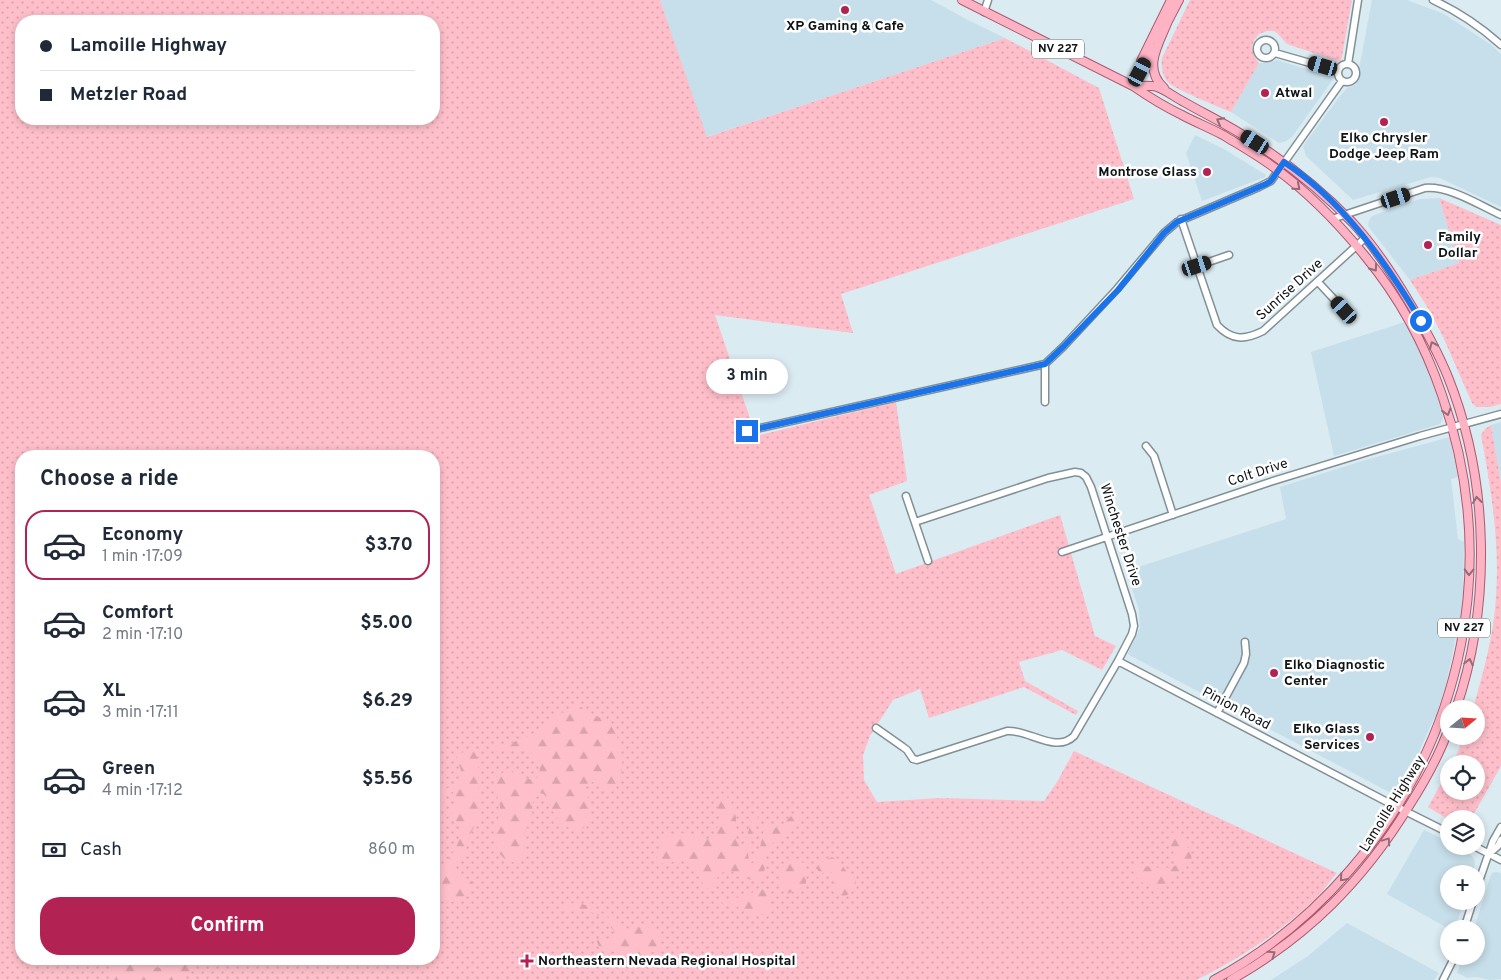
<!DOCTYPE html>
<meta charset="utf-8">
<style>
body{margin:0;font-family:Overpass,sans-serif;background:#f6f6f7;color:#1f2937;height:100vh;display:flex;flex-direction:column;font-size:19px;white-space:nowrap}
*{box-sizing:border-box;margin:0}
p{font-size:16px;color:#747a83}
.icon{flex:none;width:28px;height:28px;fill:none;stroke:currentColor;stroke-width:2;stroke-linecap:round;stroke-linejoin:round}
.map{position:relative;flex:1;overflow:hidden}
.panel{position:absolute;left:15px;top:450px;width:425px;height:515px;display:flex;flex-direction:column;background:#fff;border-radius:20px;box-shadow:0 2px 8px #0003}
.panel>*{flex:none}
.hud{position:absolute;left:15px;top:15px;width:425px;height:110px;border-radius:20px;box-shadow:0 2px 8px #0003;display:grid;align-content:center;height:110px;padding:0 25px;background:#fff}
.needle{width:32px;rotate:72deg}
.buttons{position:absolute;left:1440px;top:700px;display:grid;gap:10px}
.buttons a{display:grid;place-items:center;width:45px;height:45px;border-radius:50%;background:#fff;box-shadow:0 2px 8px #0003;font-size:25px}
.end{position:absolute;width:22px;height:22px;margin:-11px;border:6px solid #1a73e8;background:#fff;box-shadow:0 0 0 2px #fff}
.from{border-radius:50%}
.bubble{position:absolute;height:35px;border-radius:18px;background:#fff;box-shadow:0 2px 8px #0003;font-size:16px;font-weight:700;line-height:35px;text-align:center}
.car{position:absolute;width:15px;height:30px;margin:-15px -8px;border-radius:6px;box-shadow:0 0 4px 1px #0007;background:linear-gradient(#222 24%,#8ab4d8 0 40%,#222 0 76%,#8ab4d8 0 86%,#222 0)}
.hud b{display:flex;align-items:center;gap:18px;height:48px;font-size:19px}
.hud b+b{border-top:1px solid #e0e1e3}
.hud i{width:12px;height:12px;background:#1f2937}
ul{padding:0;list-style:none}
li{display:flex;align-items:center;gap:15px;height:70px;margin:0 10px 8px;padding:0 15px;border:2px solid transparent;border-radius:20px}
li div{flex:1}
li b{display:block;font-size:19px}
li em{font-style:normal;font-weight:700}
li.active{border-color:#b22253}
li>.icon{width:45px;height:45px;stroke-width:1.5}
h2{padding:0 25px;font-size:22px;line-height:60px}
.pay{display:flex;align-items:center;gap:12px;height:55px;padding:0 25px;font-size:19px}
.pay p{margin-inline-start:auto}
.primary-button{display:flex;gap:10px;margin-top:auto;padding:10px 25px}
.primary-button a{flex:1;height:58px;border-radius:20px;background:#b22253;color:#fff;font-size:20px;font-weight:700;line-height:58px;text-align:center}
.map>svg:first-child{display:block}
.built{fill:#c7dfea}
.green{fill:url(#green-dots);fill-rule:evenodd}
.forest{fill:url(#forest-firs)}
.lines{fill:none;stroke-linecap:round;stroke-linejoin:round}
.minor-casing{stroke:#819096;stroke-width:9}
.major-casing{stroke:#aa5b6e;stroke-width:10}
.minor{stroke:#fff;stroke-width:6}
.major{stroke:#feb3c4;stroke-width:8}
.oneway{stroke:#926c76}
.route{stroke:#1a73e8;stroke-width:6}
.poi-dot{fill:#b22253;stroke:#fff;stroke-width:2}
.labels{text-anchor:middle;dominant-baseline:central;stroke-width:5;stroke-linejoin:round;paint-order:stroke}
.shield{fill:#fff;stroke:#575b5d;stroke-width:1}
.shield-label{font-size:12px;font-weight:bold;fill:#0f1517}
.poi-label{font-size:14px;font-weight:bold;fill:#0f1517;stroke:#fff;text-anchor:start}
.street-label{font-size:14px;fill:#0f1517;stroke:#fff}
</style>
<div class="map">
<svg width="1501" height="980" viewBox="0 0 1501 980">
<defs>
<pattern id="green-dots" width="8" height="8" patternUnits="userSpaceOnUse" patternTransform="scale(1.25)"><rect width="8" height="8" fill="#febfca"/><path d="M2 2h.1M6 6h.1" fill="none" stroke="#d8a3ad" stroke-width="1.8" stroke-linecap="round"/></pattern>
<pattern id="forest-firs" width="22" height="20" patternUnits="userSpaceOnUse" patternTransform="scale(1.25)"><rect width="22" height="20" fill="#febfca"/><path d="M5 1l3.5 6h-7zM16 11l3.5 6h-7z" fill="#d8a3ad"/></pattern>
</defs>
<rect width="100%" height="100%" fill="#dbebf2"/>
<path class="built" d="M660,0H931L968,20L1005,38L706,137Z
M1372,0H1407L1444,14L1490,44L1501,54V207L1440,178L1431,177L1353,200L1306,156L1303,146L1340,96L1347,88L1356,85Z
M1277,60L1334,78L1292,137L1286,141L1279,143L1231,112L1259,63H1268Z
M1195,135L1224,149L1266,175L1265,177L1202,201L1186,153Z
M1439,198L1459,263L1410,280L1368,226L1369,220L1372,216L1420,199Z
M1405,322L1427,365L1440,403L1443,418L1440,424L1334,456L1311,352Z
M1501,422V483L1491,425Z
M1450,437L1458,477L1451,479L1458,539L1464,542L1463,592L1460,618L1445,689L1436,714L1401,792L1396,794L1391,793L1129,655L1128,653L1140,628L1139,610L1126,571L1286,519L1280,487L1362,461Z
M1424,830L1449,842V846H1457L1466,851L1473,857L1475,862L1473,874H1449V901H1464L1455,929H1449L1387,894Z
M1496,872L1501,873V979L1490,980L1476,977L1467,978L1457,973L1464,956H1476V929H1474L1490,877L1492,873Z
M1347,923L1439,973L1434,980H1271L1308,956Z"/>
<path class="green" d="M0,0H660L707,137L1005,38L1099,88L1134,199L841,294L853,333L715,315L756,436L896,402L907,481L869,495L896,574L1060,515L1095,636L1116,646L1102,670L1062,650L1019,662L1025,681L1078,711L1076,715L1024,687L929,718L920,689L893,700L870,736L863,755L864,780L877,802L940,798L1044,801L1057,782L1074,751L1337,873C1329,882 1321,894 1312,902C1280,932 1236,961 1196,980H0ZM21,21H434V119H21ZM21,456H434V959H21Z
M1190,0H1352L1341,62L1287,44L1279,35L1274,31H1267L1259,34L1254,40L1252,46L1253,54L1259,63L1231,112C1219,107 1173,89 1167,81C1162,74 1161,67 1162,58Z
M1439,198L1501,225V404L1490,407H1476L1472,403L1444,339L1431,313L1410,280L1459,263Z
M1491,425L1501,483V766L1471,819H1449V820L1428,807L1449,769V791H1476V764H1451L1458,752L1463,736H1476V709H1473C1483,673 1494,635 1496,597C1500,543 1491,488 1481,435L1485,429Z"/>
<path class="forest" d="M578,705C581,707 584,709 587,712C593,716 603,717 608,722C623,736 632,787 604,791L595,782C581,782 587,793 589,801C590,807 591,813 591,819C589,821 586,827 583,828C581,830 578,830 575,829C557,827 552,808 544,794L540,793L533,800L532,814L525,833L524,858L521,862C500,865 493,847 495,829C497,822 501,814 500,807C499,796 488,783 500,774C511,767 523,778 533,780L537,778L540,770L531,752L527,750H496L494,747L511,743L536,733L554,715L558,713L569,712L574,706Z
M470,750L474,751L478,759L479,817L467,841L464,853L454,868C456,876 466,878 473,882C474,893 454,905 445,902C441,901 437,897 434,895C434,891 433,887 434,883C439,866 463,848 460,829C459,822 453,818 451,812L454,802L453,792L448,793L442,804L435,810L434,809V794L457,784L461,771L457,758L458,754Z
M722,795H725C731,801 735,810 736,818C737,829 732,837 740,846L745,844L750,825L756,814L758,817C754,831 744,849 750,863H753C762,853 760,837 766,825L769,824L772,828C783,829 787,817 796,813C802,817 801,821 796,826C787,834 772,840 767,851C763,859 768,875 759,879C748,884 738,870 726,871C718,872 715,885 707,889C698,881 698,863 684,860C676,858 664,869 658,860C655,856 658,853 659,849C663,832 681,831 696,836C700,837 703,840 707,839C716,837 719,824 720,817C720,812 718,807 717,802Z
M1176,832C1182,838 1196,854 1190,863C1188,867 1181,869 1178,872C1171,877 1169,885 1162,889C1150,888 1131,880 1134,867C1149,863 1161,873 1177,865L1178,862C1174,853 1167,843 1170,833Z
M791,856L805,864L806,881L805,887L786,894C776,886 781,864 791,856Z
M832,857C844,862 845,874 856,881C856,891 848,899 838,894L831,870L828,869L823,873H820L816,868L820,863Z
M761,889L768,891C771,899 772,904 770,912L764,915L753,914L743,908L725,905L722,903V900L742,897Z
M577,902L596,909L624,929L630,928L638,922C648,925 654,931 661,940L658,950L637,958L626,957L599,946L597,942L598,938L614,939L617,935C605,918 588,904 567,911L564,909L567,905Z
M113,959C119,959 128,957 133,959C143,964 147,968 159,968C169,969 180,960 190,967L191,974L173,980H114C108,973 108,966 113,959Z"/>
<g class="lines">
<g class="minor-casing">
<path id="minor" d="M1433,0C1457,11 1481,27 1501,45
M984,12L988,0
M1257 49a9 9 0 1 1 18 0a9 9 0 1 1-18 0Z
M1275,53L1338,71
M1338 73a9 9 0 1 1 18 0a9 9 0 1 1-18 0Z
M1348,64L1358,0
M1181,219L1217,325C1232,341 1245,340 1263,331L1365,238
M1332,219L1425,188C1450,186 1479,205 1501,215
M1197,266L1229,255
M1318,282L1344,310
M1045,364V402
M747,431L1045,364L1063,347L1117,289L1164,233L1177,222L1259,187L1271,181L1342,81
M1146,446L1154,456L1173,515
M906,496L928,561
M1062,552L1270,482L1420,436L1501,414
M1118,661L1389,803L1449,833
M1217,713L1244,663L1246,654L1245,642
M876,728L903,747L907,750L913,759L917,760L1007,731C1028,729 1056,754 1074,736L1118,661L1132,634L1134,626L1132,614L1091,487L1086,477L1081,473L1075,472L1048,478L915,522
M1474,846L1501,860
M1490,853L1498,846L1501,840
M1476,890L1493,841L1501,827
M1464,929L1473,901
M1443,980L1455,956"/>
</g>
<g class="major-casing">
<path id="major" d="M962,0L1133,86C1149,97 1165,107 1182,115C1195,122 1210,128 1223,135C1241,146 1259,156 1276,169C1309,193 1339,224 1365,256C1399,297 1425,345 1442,395C1500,561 1465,737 1350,870C1312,914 1266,952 1214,980
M1166,25L1179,0
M1141,61L1171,0
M1133,86C1140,86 1150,85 1157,87C1166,90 1176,98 1184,102C1205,114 1226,124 1246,137C1285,161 1321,190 1353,223C1374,246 1392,273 1408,300C1423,325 1437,350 1448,377C1489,480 1492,603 1456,709
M1133,86L1153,48
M1164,88C1142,68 1159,44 1168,21
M1231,980C1308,936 1363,881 1409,806C1425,781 1439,756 1449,728"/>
</g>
<use href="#minor" class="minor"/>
<use href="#major" class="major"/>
</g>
<defs><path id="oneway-chevron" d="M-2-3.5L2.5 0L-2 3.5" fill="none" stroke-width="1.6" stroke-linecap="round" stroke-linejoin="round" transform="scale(1.25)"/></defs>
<g class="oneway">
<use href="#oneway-chevron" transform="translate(1220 121) rotate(-152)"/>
<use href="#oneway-chevron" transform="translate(1297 187) rotate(40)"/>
<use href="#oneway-chevron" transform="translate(1374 268) rotate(54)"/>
<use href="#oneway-chevron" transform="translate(1433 345) rotate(-114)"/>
<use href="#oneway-chevron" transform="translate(1447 412) rotate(73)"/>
<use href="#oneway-chevron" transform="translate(1477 500) rotate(-96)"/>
<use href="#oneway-chevron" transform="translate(1469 572) rotate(91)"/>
<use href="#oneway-chevron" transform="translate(1469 662) rotate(-77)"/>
<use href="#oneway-chevron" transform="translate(1387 841) rotate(-56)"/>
<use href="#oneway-chevron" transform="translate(1343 878) rotate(131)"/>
<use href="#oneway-chevron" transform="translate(1272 954) rotate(-35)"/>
</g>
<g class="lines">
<path class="route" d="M747,431L1045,364L1063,347L1118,290L1164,233L1177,222L1266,184L1271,181L1284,162C1343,201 1385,261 1421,321"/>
</g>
<g class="poi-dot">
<circle cx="845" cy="10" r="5"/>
<circle cx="1265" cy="93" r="5"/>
<circle cx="1384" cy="122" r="5"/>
<circle cx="1207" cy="172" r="5"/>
<circle cx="1428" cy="245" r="5"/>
<circle cx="1274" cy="673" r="5"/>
<circle cx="1370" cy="737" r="5"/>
<path d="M524.5 953.5h5v5h5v5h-5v5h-5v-5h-5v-5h5z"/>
</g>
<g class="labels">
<g class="shield">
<rect x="1032" y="39.5" width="52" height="19" rx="4"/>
<rect x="1438" y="618.5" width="52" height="19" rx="4"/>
</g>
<g class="shield-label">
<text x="1058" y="49">NV 227</text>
<text x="1464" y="628">NV 227</text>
</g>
<g class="poi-label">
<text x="845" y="26" text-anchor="middle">XP Gaming &amp; Cafe</text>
<text x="1275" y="93">Atwal</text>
<text x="1384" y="138" text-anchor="middle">Elko Chrysler<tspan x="1384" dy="16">Dodge Jeep Ram</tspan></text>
<text x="1197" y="172" text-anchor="end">Montrose Glass</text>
<text x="1438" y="237">Family<tspan x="1438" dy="16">Dollar</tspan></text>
<text x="1284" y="665">Elko Diagnostic<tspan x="1284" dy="16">Center</tspan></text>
<text x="1360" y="729" text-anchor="end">Elko Glass<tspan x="1360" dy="16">Services</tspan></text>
<text x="538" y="961">Northeastern Nevada Regional Hospital</text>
</g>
<g class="street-label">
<text transform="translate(1290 290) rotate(-42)">Sunrise Drive</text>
<text transform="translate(1258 473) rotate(-18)">Colt Drive</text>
<text transform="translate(1120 535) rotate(72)">Winchester Drive</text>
<text transform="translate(1236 709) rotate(28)">Pinion Road</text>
<text transform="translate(1393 804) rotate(-58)">Lamoille Highway</text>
</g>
</g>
</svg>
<div class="buttons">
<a><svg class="needle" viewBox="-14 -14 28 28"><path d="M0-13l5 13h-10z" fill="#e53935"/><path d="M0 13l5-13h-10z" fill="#747a83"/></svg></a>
<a><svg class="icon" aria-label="locate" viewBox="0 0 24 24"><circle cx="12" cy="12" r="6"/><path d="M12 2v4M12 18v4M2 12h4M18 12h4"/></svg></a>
<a><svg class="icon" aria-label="layers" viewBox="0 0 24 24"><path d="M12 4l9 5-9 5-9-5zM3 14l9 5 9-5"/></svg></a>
<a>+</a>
<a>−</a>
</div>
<i class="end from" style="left:1421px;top:321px"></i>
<i class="end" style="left:747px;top:431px"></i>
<div class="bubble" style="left:706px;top:359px;width:82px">3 min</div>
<i class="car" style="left:1323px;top:66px;rotate:286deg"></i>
<i class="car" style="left:1140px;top:72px;rotate:28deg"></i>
<i class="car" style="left:1255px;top:142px;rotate:302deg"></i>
<i class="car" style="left:1396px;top:198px;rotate:72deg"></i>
<i class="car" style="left:1197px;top:266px;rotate:72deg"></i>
<i class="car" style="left:1344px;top:310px;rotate:318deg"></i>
<div class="hud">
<b><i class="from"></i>Lamoille Highway</b>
<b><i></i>Metzler Road</b>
</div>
<section class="panel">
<h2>Choose a ride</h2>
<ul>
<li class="active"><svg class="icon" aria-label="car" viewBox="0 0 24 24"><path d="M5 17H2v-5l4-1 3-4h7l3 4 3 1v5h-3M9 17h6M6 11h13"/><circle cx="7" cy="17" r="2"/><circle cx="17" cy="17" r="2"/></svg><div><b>Economy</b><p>1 min · 17:09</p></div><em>$3.70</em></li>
<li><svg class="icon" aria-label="car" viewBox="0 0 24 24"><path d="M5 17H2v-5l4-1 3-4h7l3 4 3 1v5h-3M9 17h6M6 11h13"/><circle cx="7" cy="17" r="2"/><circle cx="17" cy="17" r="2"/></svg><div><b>Comfort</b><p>2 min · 17:10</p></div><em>$5.00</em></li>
<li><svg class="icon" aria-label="car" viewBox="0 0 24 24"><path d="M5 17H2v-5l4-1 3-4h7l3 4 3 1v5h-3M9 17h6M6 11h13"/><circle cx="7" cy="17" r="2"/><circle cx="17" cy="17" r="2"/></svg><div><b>XL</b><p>3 min · 17:11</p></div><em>$6.29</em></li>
<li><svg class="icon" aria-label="car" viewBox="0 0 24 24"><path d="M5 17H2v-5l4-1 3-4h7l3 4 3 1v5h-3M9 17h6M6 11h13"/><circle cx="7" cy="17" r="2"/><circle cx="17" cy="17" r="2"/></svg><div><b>Green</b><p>4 min · 17:12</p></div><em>$5.56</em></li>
</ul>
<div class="pay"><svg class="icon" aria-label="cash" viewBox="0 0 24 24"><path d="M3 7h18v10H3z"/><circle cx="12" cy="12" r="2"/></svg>Cash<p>860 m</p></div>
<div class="primary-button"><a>Confirm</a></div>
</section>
</div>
